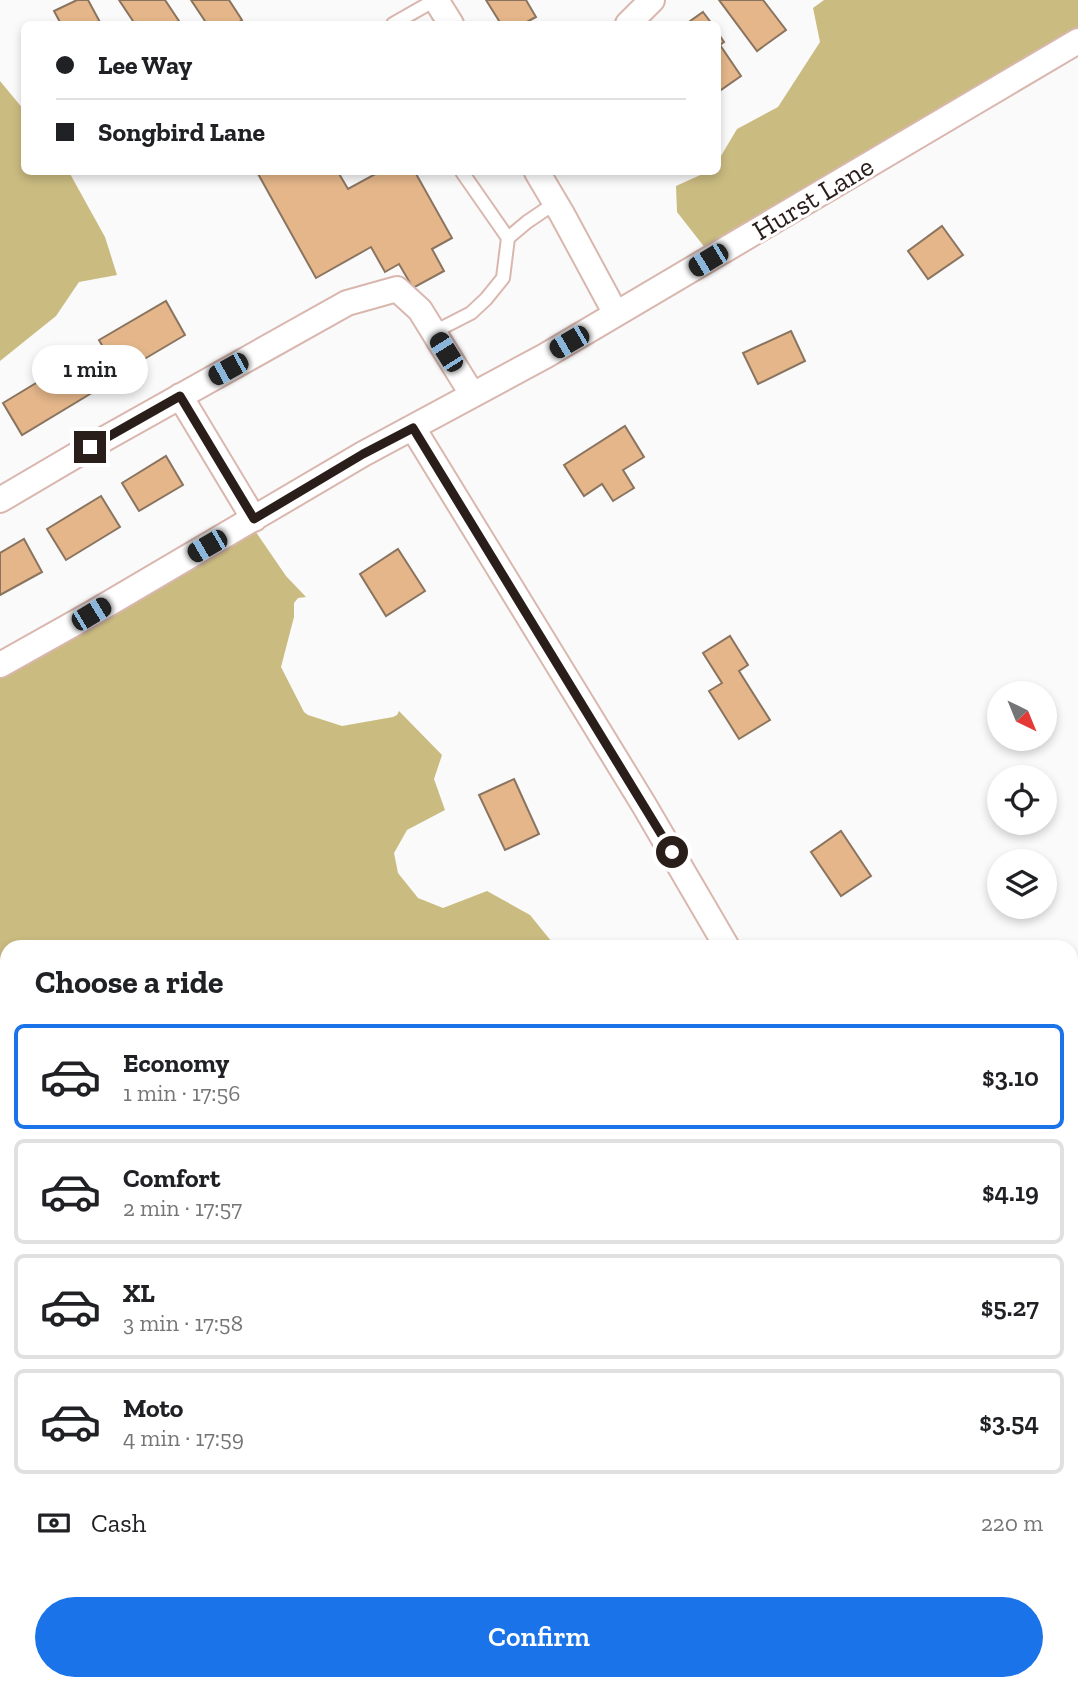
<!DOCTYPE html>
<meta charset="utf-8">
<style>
body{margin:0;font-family:"Zilla Slab",serif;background:#f6f6f6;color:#202124;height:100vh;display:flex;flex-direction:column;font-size:26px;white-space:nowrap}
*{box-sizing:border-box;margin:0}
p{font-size:23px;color:#757577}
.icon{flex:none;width:38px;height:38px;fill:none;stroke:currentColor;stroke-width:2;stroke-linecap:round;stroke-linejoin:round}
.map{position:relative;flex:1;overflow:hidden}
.drawer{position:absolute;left:0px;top:940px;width:1078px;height:751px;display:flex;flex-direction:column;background:#fff;border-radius:21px 21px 0 0;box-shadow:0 4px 10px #0003}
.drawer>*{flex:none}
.hud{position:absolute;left:21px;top:21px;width:700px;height:154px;border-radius:10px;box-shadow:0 4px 10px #0003;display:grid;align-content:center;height:154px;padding:0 35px;background:#fff}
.needle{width:46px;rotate:137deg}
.buttons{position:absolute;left:987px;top:681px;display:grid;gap:14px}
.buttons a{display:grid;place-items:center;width:70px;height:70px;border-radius:50%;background:#fff;box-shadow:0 4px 10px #0003;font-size:35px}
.end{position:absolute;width:32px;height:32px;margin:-16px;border:9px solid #2a1e1a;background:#fff;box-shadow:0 0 0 4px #fff}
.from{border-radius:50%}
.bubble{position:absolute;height:49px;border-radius:24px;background:#fff;box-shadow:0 4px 10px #0003;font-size:23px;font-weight:600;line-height:49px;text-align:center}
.car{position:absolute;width:21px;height:42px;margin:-21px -10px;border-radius:9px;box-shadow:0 0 5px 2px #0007;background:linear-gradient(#222 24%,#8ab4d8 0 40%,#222 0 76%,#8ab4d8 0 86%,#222 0)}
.hud b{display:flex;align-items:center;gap:24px;height:66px;font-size:26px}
.hud b+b{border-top:2px solid #e0e0e0}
.hud i{width:18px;height:18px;background:#202124}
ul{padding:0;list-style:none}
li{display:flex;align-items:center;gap:21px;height:105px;margin:0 14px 10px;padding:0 21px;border:4px solid #e0e0e0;border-radius:10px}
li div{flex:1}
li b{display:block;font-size:26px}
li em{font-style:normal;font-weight:600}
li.selected{border-color:#1a73e8}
li>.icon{width:63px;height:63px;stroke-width:1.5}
h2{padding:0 35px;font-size:32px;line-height:84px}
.pay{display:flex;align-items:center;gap:18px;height:77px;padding:0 35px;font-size:26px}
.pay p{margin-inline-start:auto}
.primary-button{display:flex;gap:14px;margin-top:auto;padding:14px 35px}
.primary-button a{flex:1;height:80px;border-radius:42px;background:#1a73e8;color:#fff;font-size:28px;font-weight:600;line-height:80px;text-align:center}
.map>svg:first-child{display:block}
.forest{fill:#cabb80}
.building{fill:#e4b68a;stroke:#8a745f;stroke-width:2}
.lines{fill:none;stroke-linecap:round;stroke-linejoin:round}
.lane-casing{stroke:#d9b7ae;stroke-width:16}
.street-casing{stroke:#d9b7ae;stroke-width:28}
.lane{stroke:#fff;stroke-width:12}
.street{stroke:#fff;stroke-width:24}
.route{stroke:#2a1e1a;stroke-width:9}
.labels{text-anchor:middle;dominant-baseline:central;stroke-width:6;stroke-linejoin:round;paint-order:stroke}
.street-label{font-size:28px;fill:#2a1e1a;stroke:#fff}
</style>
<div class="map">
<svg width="1078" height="1690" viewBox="0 0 1078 1690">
<rect width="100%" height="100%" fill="#fafafa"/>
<path class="forest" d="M824,0H1078V47L713,258L677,212L676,186L707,172H718V161L737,129L778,107L820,42L813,8Z
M0,81L24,110V172H69L105,237L117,275L79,282L56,316L0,361Z
M251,525L286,576L306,597L298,598L294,603V617L281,667L304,712L308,715L342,726L393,717L397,715L399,711L442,755L434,779L445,810L407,830L394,853L398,873L418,898L443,908L487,891L530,915L556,947H7V1047L0,1050V672Z"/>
<path class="building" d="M77,0H88L101,24H61L54,11Z
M119,0H165L181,24H135Z
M191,0H229L242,20L236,24H207Z
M486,0H526L536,17L523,24H501Z
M719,0H763L786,30L757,51Z
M703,12L712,24H686Z
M718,33L724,42L720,45L741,76L718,92Z
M257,172H338L348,189L379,172H415L452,238L432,249L444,271L413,288L399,264L385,272L371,247L316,278Z
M942,226L963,255L928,279L908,251Z
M166,301L185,335L119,374L99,340Z
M791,331L805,361L758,384L743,353Z
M81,356L100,388L22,435L3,403Z
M625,426L644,457L623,470L634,488L613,501L602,484L584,496L564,465Z
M166,456L183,485L139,511L122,483Z
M101,496L120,527L66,560L47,529Z
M24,539L42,572L0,595V553Z
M398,549L425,591L386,616L360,574Z
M730,636L748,665L739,671L770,720L739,739L709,691L722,683L703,653Z
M514,779L539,834L505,850L479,795Z
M841,831L871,876L841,896L811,852Z
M1078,1373V1416L1071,1421V1377Z
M498,1684H519L522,1689L532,1684H558L561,1690H498L495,1685Z"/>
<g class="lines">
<g class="lane-casing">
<path id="lane" d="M393,24L435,0
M462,172L508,238
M434,332L471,313L486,299L503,278L508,238L527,222L555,203"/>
</g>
<g class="street-casing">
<path id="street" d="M436,0L451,24
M628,24L652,0
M537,172L562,214L616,314
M180,396L254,519
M413,428L644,805L727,947
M0,500L90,447L347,303L397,289L420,310L472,394
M0,665L91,614L363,454L545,356L1078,41
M1071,1132L1078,1128
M1071,1493L1078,1489
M423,1684L427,1690
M79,1690L90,1684
M711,1690L723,1684"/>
</g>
<use href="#lane" class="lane"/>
<use href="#street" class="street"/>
</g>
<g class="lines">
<path class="route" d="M90,447L180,396L254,519L363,454L413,428L672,852"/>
</g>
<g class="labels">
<g class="street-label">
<text transform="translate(813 198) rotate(-31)">Hurst Lane</text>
</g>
</g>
</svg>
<div class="buttons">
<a><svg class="needle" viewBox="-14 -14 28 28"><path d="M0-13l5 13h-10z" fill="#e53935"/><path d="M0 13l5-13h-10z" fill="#757577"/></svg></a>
<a><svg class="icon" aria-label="locate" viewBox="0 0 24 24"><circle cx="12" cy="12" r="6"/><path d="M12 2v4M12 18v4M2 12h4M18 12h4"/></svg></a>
<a><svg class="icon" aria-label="layers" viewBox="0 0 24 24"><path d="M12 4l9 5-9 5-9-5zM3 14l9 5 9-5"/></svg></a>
</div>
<i class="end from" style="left:672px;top:852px"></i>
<i class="end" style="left:90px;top:447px"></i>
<div class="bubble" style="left:32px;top:345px;width:116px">1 min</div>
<i class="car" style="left:708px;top:260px;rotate:239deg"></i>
<i class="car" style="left:569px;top:342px;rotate:240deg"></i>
<i class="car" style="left:446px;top:352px;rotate:328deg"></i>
<i class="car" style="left:228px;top:369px;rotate:241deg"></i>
<i class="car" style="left:207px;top:546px;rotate:240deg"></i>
<i class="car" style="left:91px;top:614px;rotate:59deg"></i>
<div class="hud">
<b><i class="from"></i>Lee Way</b>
<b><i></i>Songbird Lane</b>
</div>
<section class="drawer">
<h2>Choose a ride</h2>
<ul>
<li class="selected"><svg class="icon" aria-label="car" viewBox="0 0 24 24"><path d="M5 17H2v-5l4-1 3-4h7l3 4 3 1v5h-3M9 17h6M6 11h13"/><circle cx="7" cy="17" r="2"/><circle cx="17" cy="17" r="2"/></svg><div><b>Economy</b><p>1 min · 17:56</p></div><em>$3.10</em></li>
<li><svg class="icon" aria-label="car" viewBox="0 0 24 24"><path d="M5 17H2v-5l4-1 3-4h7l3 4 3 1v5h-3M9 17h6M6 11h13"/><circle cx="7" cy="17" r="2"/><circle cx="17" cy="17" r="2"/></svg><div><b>Comfort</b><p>2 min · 17:57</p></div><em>$4.19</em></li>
<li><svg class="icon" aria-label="car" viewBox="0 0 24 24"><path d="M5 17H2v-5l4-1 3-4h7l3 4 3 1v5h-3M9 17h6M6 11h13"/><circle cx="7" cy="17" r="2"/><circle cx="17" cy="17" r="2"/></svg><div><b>XL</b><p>3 min · 17:58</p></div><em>$5.27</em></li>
<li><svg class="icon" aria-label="car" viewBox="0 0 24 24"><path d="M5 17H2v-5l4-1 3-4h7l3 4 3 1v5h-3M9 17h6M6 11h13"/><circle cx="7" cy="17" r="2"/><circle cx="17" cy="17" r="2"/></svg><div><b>Moto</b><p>4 min · 17:59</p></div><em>$3.54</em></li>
</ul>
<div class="pay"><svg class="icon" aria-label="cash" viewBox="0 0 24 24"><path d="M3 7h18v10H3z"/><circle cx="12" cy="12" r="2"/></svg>Cash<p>220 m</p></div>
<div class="primary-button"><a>Confirm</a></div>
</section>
</div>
